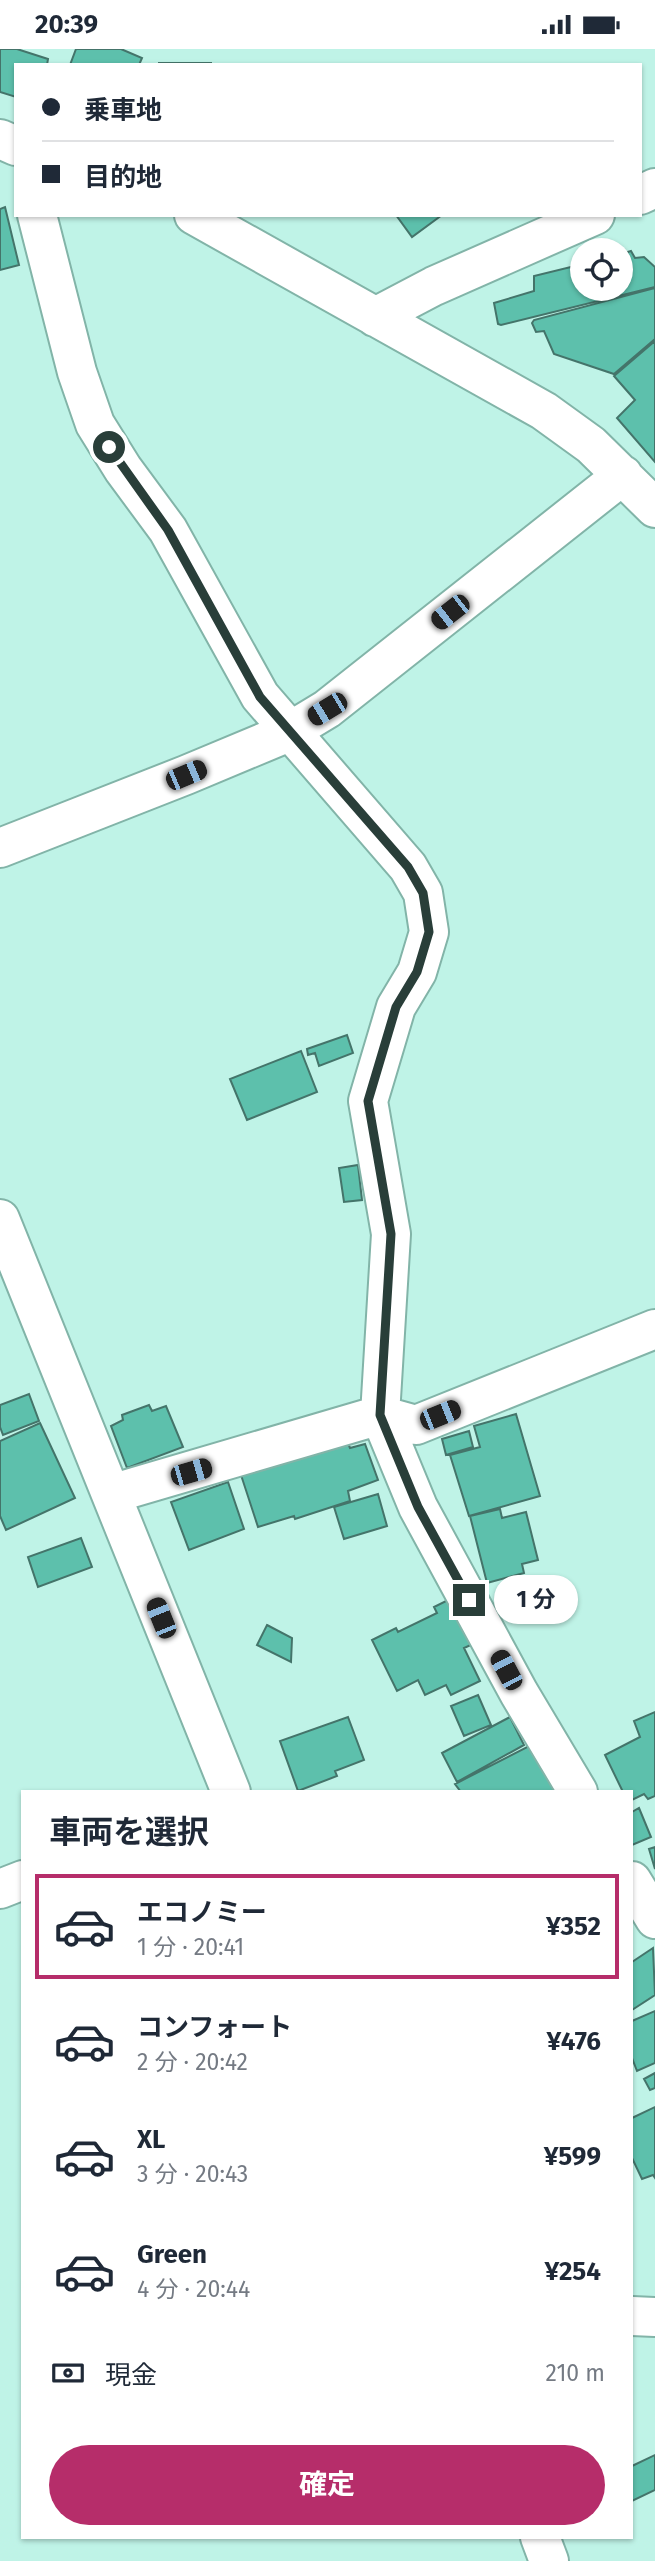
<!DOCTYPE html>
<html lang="ja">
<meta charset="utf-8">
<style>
body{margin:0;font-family:"Fira Sans","Noto Sans JP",sans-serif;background:#f6f6f7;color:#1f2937;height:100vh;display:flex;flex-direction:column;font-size:26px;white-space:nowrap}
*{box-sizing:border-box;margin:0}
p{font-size:23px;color:#747a83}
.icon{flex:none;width:38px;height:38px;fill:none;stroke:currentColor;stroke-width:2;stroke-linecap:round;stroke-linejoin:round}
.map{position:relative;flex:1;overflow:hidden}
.sheet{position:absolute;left:21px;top:1741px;width:612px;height:749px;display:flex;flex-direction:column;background:#fff;border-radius:0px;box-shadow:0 2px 5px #0004}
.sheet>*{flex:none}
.guide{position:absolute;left:14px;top:14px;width:628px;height:154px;border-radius:0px;box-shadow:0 2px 5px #0004;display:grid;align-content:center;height:154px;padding:0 28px;background:#fff}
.controls{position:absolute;left:570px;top:189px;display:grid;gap:14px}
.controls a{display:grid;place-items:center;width:63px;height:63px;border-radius:50%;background:#fff;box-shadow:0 2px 5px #0004;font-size:35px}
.end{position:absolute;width:32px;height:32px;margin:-16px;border:9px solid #293e39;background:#fff;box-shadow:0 0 0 4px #fff}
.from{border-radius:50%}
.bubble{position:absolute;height:49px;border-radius:24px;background:#fff;box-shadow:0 2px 5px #0004;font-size:23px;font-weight:700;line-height:49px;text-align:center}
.car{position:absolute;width:21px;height:42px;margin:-21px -10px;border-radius:9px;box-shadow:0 0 5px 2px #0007;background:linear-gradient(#222 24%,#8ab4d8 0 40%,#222 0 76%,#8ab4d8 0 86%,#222 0)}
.guide b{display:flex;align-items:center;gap:24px;height:66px;font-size:26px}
.guide b+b{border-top:2px solid #e0e1e3}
.guide i{width:18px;height:18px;background:#1f2937}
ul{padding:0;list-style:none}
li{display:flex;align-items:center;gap:21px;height:105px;margin:0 14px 10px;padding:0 14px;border:4px solid transparent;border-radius:0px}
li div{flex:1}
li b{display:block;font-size:26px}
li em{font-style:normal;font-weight:700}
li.current{border-color:#b62d6a}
li>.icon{width:63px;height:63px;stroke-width:1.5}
h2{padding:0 28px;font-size:32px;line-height:84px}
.pay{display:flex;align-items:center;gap:18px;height:77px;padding:0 28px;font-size:26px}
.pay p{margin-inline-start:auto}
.action{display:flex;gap:14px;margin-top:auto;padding:14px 28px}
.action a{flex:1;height:80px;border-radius:42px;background:#b62d6a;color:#fff;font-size:28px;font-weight:700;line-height:80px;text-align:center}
.status{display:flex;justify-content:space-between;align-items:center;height:49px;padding:0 35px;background:#fff;direction:ltr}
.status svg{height:19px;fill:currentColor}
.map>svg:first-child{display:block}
.building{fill:#5dc0ac;stroke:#44746a;stroke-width:2}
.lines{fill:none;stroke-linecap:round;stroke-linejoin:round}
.minor-casing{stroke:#82b4a8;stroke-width:42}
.minor{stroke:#fff;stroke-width:38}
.route{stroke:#293e39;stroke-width:9}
</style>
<div class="status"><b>20:39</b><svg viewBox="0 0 49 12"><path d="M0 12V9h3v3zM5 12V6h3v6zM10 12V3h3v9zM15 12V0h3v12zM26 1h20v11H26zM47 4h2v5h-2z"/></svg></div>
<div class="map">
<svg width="655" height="2512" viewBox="0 0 655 2512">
<rect width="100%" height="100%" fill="#bff3e7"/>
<path class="building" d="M0,0H17L48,10L47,16H16V48L0,43Z
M76,0H121L142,9L139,16H70Z
M159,14H211V16H159Z
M5,158L19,216L0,221V160Z
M396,166H442L412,188Z
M631,202L635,209L644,208L655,218V238L501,276L498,275L494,254L534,242V227L583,215V240H621V205Z
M655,239V290L614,325L554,305L544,282L536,283L532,274L534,271Z
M655,292V413L617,369L635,351L614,327Z
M347,986L353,1004L319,1017L315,1004L308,1006L307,1000Z
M301,1002L317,1043L247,1071L230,1030Z
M358,1116L362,1151L344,1153L339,1119Z
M29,1345L39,1372L3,1386L0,1378V1356Z
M149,1356L152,1362L166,1357L183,1398L127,1419L111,1377L123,1371L122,1366Z
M516,1365L540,1447L469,1467L450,1406L480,1398L474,1377Z
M40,1374L75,1449L6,1481L0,1467V1392Z
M469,1382L473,1398L446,1406L442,1390Z
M346,1390L350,1399L365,1395L378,1431L348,1442L350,1452L295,1470L294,1467L258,1478L241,1426Z
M228,1433L244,1480L189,1501L171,1453Z
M378,1445L387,1477L344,1490L334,1458Z
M500,1460L502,1469L526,1463L538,1511L522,1515L524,1524L487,1534L470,1467Z
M81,1489L92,1518L38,1538L28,1508Z
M450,1550L473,1595L464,1599L480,1632L451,1646L446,1636L425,1646L418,1631L397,1642L372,1591L396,1579L398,1583L437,1564L434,1558Z
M267,1576L292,1589L291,1613L257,1596Z
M478,1646L491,1676L464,1687L451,1657Z
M655,1663V1747L648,1750L644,1745L632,1751V1743H623L605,1706L640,1688L634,1672Z
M348,1668L364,1711L335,1722L337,1727L298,1742L280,1692Z
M510,1668L524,1696L457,1733L442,1704Z
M531,1696L555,1743H461L455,1735Z
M639,1759L651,1788L632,1796V1763Z
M655,1798V1820L649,1800Z
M653,1899L655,1946L632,1961V1913Z
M655,1962V2014L637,2022L632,2009V1972Z
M655,2024V2039L650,2041L644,2030Z
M655,2058V2129L653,2126L642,2130L632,2109V2069Z
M655,2406V2441L632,2452V2417Z"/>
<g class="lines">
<g class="minor-casing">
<path id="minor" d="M0,90L16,97
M640,146L655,139
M37,166L77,323L95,375L123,420L168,481L260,647L408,818L423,844L429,883L417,923L396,958L368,1052L391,1185L380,1366L418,1458L519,1644L578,1743
M194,166L544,362L591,396L655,459
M375,268L434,237L595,166
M0,799L186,726L289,683L327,660L623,426
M0,1170L231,1743
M111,1445L380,1366L416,1376L655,1280
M632,1832L655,1870
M0,1840L23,1831
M632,2267L655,2268
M540,2488L549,2512"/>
</g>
<use href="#minor" class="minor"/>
</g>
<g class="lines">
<path class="route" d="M109,398L168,481L260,648L408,818L423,844L429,883L417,923L396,958L368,1052L391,1185L380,1366L418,1458L469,1551"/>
</g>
</svg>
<div class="controls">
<a><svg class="icon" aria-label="locate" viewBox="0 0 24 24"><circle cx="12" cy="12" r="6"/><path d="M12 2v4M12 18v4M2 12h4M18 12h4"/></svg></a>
</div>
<i class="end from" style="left:109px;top:398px"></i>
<i class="end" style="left:469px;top:1551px"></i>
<div class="bubble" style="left:494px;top:1526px;width:84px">1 分</div>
<i class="car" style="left:450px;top:563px;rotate:232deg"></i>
<i class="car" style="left:327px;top:660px;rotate:239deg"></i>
<i class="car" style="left:186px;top:726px;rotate:67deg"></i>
<i class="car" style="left:440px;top:1366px;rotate:68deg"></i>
<i class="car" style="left:191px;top:1423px;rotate:74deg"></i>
<i class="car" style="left:161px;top:1569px;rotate:338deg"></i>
<i class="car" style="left:506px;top:1621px;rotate:332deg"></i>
<div class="guide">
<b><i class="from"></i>乗車地</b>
<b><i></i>目的地</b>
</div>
<section class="sheet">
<h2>車両を選択</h2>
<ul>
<li class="current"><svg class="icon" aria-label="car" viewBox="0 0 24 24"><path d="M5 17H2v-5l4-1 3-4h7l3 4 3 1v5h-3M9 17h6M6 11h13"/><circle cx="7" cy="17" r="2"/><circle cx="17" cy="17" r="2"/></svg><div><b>エコノミー</b><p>1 分 · 20:41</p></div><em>¥352</em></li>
<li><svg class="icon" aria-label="car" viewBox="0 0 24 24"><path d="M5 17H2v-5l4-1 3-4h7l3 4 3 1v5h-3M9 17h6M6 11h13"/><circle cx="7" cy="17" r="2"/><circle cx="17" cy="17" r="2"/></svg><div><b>コンフォート</b><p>2 分 · 20:42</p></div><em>¥476</em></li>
<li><svg class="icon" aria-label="car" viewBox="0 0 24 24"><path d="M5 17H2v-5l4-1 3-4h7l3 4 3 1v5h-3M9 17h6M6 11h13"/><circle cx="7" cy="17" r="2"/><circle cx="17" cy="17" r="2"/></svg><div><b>XL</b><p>3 分 · 20:43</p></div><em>¥599</em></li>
<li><svg class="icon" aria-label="car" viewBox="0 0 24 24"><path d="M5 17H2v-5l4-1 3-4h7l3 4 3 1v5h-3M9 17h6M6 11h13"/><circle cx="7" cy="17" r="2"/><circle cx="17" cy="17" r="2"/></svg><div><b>Green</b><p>4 分 · 20:44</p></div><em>¥254</em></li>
</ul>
<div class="pay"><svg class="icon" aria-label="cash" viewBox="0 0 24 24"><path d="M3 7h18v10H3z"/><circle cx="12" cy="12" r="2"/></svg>現金<p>210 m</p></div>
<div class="action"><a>確定</a></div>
</section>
</div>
